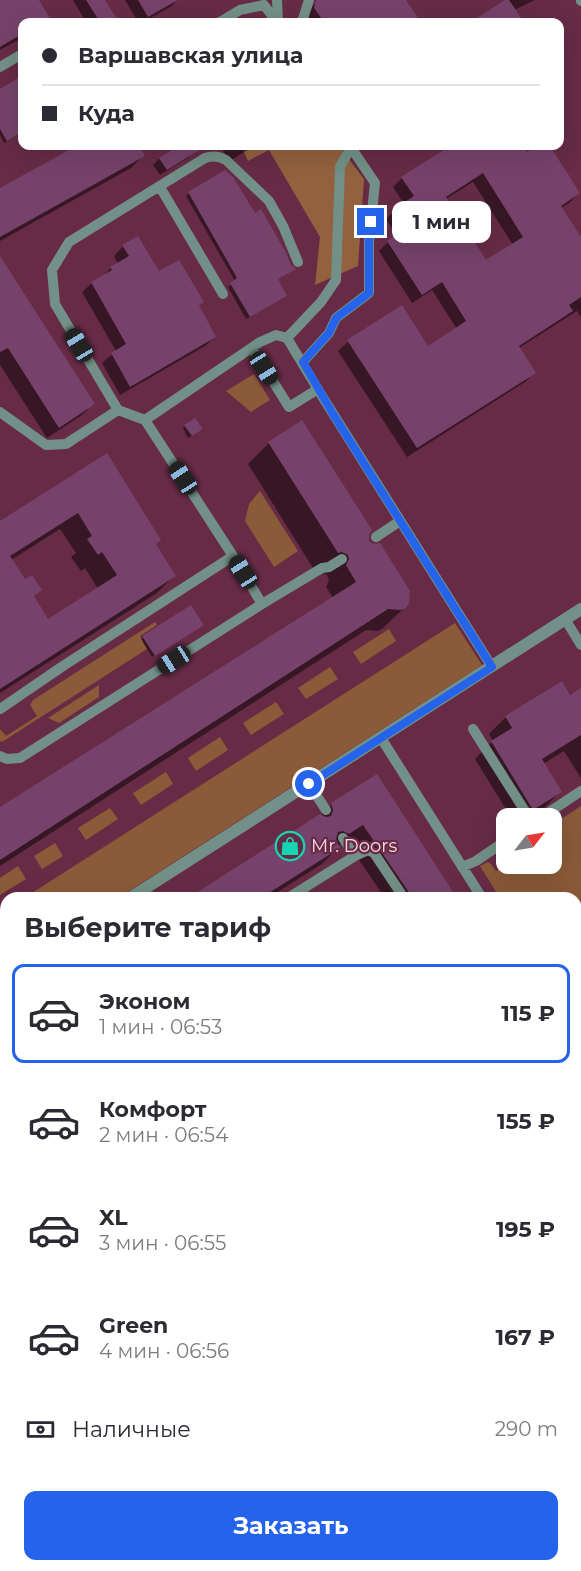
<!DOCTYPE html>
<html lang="ru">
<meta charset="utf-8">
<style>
body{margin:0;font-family:Montserrat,sans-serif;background:#f2f2f3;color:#2b2b33;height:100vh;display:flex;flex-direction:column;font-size:22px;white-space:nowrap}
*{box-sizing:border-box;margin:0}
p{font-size:20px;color:#7c7c81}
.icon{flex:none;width:33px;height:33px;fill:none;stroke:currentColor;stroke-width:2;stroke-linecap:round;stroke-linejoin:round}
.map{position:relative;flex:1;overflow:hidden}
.drawer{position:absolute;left:0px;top:892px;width:582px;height:680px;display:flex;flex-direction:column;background:#fff;border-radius:18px 18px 0 0;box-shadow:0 6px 24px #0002}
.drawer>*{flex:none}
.top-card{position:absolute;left:18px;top:18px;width:546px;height:132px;border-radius:12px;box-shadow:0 6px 24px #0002;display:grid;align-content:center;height:132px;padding:0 24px;background:#fff}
.needle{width:39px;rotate:59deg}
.fabs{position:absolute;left:496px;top:808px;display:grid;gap:12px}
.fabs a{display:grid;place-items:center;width:66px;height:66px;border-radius:12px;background:#fff;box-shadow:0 6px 24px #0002;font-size:30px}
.end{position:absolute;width:27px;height:27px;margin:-14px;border:8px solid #2563eb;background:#fff;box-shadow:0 0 0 3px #fff}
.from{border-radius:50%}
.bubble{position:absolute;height:42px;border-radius:12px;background:#fff;box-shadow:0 6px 24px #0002;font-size:20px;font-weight:700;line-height:42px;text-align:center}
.car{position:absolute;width:18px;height:36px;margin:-18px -9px;border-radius:8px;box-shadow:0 0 4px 2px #0007;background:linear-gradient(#222 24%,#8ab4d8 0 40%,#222 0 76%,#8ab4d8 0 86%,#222 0)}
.top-card b{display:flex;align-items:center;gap:21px;height:57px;font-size:22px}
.top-card b+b{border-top:2px solid #e1e1e2}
.top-card i{width:15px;height:15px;background:#2b2b33}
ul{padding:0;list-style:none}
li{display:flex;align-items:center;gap:18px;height:99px;margin:0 12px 9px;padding:0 12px;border:3px solid transparent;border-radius:12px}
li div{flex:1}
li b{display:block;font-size:22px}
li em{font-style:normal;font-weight:700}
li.current{border-color:#2563eb}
li>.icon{width:54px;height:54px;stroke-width:1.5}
h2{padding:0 24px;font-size:27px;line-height:72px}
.pay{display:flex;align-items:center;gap:15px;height:66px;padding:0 24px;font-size:22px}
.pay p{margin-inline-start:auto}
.button{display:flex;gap:12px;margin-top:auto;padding:12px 24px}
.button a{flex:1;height:69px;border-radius:12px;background:#2563eb;color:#fff;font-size:24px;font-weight:700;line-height:69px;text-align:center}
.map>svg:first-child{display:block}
.green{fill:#8b5a38}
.forest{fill:#93613e}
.shadow{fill:#0007;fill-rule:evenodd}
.building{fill:#76426b;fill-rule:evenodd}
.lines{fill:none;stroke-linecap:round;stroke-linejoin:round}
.lane{stroke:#729087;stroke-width:10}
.street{stroke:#729087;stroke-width:12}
.primary{stroke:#9cdcca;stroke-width:15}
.route{stroke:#2563eb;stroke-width:8}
.labels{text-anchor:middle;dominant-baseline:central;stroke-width:4.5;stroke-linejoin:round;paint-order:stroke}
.poi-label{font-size:18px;fill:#fbd5e2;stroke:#672b45;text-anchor:start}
</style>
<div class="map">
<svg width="581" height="1571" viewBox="0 0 581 1571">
<rect width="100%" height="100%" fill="#672b45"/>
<path class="green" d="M254,374L270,400L251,412L226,391Z
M260,491L298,551L274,567L245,521L249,504Z
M155,622L157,625L140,636L147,649L2,742L0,741V729L6,736L37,716L30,705L33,700Z
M455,623L482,665L118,898H24Z
M389,629L396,641L361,664L353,652Z
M330,667L338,679L306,699L298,688Z
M99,685V697L59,723L48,718Z
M276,702L284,714L251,735L243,723Z
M220,737L228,750L196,771L188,758Z
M166,772L173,784L141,805L133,793Z
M581,806V905L576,908V898H500L480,866L488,862L491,864L496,871L507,864L503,857L507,854V864H552V825Z
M110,808L118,819L86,840L78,828Z
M55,843L63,856L42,869L34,856Z
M18,866L26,879L0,895V878Z"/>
<path class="forest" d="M250,146H339L364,179L358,266L315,285L320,237L269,150L248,161L243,150Z"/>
<path class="shadow" d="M0,0H37L48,18L43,22H22V38L0,50Z
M73,0H104L118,22H86Z
M125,0H177L172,6L143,22H138Z
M319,0H405L419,22H306V13Z
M508,0H535L514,10L522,22H474Z
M22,77V132L4,143L0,135V91Z
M79,146H137L143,156L131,168L0,241V189Z
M181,146H190L194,152L188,158L160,175L153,165L159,159Z
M220,146H254L230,161Z
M453,146H493L494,147L496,146H521L526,154L539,146H548L579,193L569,203L561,208L581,240V317L577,311L519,348L534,373L525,382L407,457L338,351L348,342L402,307L428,348L457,329L432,290L412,303L379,251L388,242L397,236L386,219L395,210L404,204L393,187L402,178ZM473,182L513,245L486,262L446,199Z
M189,193L277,280L286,296L283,298L246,319L228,287L235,281L186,196Z
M123,246L197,306L215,337L205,346L120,395L102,363L116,351L82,292L92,283L102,277L111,268L118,264L114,256Z
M0,265L93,404L82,415L47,438L0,365Z
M185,426L198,432L188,438L183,428Z
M269,443L368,534V541L373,545L405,607L383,628L378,631L366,630L0,866V808L333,598L326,587L329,581L327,575L321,572L316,573L248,464Z
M106,455L155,545L174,576L157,593L0,693V524ZM60,529L76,553L71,557L81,571L85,568L98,589L48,621L11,560Z
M199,627L152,657L141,639L143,637Z
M581,689V778L564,751L543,764L560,792L543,809L526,819H512L475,759L493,741L489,734L506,717L569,697Z
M377,776L455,898H385L346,841L338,846L339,847L322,864L268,898H191L320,816L332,804Z
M581,929V1064L576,1056V932Z
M576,1120L581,1127V1154L576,1147Z
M0,1176L6,1185V1289L0,1280Z
M581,1372V1429L576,1432V1375Z
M6,1385V1524L0,1516V1389Z
M576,1552L581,1553V1571H549L555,1566H576Z
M14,1566H115L118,1571H7Z
M179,1566H250L253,1571H182Z
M394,1566H457L460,1571H397Z"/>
<path class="building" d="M0,0H39L52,22H22V34L0,47Z
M86,0H105L119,22H100Z
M138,0H178L148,17Z
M316,0H406L421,22H324L314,8Z
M505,0H509L524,22H471Z
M22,76V132L7,141L0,129V89Z
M76,146H139L145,156L0,237V188Z
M178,146H206L167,170L159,158Z
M450,146H522L527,152L536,146H550L580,193L561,206L581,237V297L569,305L573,311L519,346L536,373L417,448L347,340L402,305L428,346L466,321L442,282L422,295L387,241L407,228L394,209L414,196L401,177ZM483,173L523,237L486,260L446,197Z
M225,170L233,177L255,213L261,209L285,251L291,265L296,269L278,279L287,296L250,317L230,283L237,278L188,192Z
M138,236L159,271L179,260L204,302L199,305L216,337L130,387L111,353L126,344L91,282L112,270L110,267L129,256L122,245Z
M0,256L95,404L59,428L8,348L0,352Z
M195,418L203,429L192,436L184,425Z
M302,420L372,530L369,534V541L373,544L380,543L410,591L409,603L406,608L400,610L388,609L0,860V807L356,582L346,565L349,559L348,555L342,552L338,553L268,442Z
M107,453L161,540L156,544L176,576L0,689V521ZM78,513L92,536L87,539L98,555L102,552L117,575L48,619L34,596L42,590L32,575L25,579L10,556Z
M191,605L204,625L155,656L142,636Z
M562,681L570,695L581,688V735L542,759L562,792L533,810L491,741L512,728L505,716Z
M377,774L457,898H411L410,894L363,825L349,834L343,831L338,832L336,839L340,848L261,898H188L320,814L326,817L331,816L333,810L331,803Z"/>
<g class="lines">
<path class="lane" d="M277,0L278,22
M581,0V1
M220,22L240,10L264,5L277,22
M302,22L309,0
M0,67L22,54
M160,187L223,294
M298,262L283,226L269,201L226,160C219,156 213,155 205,158L69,242L52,270L55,304L118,410L145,420L260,342L276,335L287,338L322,396L492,667
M287,338L321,302L336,280L340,167L351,147
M252,348L289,407L318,389
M303,362L329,333L336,318L369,293V241L375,183L350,146
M0,412L46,445L66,444L118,410
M145,420L233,556
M376,537L400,521
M262,604L322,568L329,567L342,559
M565,619L581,645
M0,709L63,666L233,556L262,604L20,758L7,759L0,756
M473,729L530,819
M381,738L482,898
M309,784L326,810
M539,819L581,791
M343,838L355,856
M462,867L476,861L507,840
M288,898L355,856L368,850L374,853L404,898
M576,1166L581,1174
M576,1194L581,1191
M0,1246L6,1256
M0,1304L6,1300
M576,1357L581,1353
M0,1370L6,1366
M576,1443L581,1440
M576,1540L581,1538
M164,1566L167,1571
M468,1566L472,1571
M379,1571L387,1566
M532,1571L538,1566"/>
<path class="street" d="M130,898L581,609
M0,982L6,978"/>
<path class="primary" d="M0,1014L6,1023
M0,1071L6,1081
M324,1566L327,1571
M355,1566L359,1571"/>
</g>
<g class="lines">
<path class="route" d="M309,784L492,667L333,414L303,362L329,333L336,318L369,293V241L371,222"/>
</g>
<defs>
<g id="shop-ring" transform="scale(1.5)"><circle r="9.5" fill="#672b45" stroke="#16d5b3" stroke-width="1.5"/><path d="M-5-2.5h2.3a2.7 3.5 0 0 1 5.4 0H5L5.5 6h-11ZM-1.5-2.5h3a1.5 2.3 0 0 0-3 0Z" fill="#16d5b3"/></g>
</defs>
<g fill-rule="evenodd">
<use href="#shop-ring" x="290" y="846"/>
</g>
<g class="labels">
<g class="poi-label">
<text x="311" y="846">Mr. Doors</text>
</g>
</g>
</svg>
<div class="fabs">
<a><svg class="needle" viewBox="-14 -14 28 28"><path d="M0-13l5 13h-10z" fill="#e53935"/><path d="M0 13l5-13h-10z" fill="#7c7c81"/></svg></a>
</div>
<i class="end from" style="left:309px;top:784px"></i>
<i class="end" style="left:371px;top:222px"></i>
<div class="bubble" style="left:392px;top:201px;width:99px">1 мин</div>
<i class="car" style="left:79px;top:345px;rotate:329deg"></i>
<i class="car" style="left:264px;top:368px;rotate:148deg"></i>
<i class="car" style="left:183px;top:478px;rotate:327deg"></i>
<i class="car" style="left:243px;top:572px;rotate:328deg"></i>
<i class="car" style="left:174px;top:660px;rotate:238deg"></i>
<div class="top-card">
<b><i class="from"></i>Варшавская улица</b>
<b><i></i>Куда</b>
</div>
<section class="drawer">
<h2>Выберите тариф</h2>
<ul>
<li class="current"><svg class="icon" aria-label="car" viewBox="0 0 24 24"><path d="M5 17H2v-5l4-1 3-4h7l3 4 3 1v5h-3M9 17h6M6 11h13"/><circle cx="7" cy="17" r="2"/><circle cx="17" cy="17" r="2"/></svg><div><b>Эконом</b><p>1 мин · 06:53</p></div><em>115 ₽</em></li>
<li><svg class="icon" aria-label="car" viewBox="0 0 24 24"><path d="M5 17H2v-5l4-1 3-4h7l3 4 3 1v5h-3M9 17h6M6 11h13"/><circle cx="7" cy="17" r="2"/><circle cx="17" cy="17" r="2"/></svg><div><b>Комфорт</b><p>2 мин · 06:54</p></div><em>155 ₽</em></li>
<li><svg class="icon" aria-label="car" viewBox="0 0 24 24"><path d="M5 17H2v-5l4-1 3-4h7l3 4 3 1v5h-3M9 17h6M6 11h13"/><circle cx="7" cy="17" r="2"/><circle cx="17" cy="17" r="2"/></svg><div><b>XL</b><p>3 мин · 06:55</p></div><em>195 ₽</em></li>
<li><svg class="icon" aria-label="car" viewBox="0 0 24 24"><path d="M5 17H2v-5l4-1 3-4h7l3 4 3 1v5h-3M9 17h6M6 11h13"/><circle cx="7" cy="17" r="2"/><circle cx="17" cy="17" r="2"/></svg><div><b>Green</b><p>4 мин · 06:56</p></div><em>167 ₽</em></li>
</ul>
<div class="pay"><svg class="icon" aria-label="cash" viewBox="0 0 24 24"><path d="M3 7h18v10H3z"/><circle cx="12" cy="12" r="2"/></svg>Наличные<p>290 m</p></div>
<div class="button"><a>Заказать</a></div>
</section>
</div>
